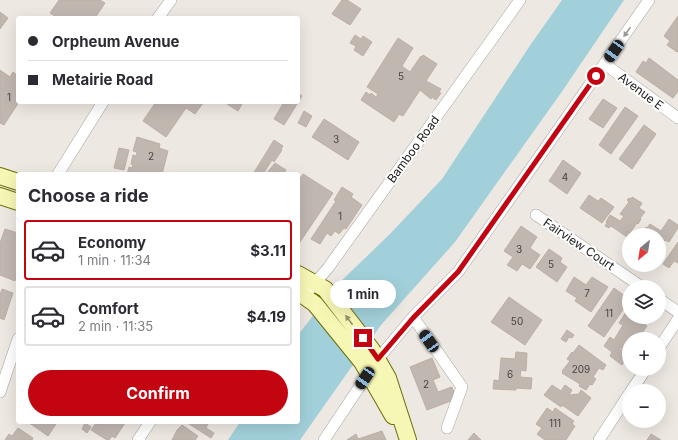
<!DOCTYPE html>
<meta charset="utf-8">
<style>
body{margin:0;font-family:Inter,sans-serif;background:#f2f2f3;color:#2b2b33;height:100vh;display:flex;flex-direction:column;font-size:15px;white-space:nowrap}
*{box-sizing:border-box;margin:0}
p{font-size:13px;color:#7c7c81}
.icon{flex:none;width:22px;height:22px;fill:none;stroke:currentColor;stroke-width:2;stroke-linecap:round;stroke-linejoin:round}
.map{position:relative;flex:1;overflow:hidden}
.side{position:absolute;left:16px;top:172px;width:284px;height:252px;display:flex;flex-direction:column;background:#fff;border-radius:4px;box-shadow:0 4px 16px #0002}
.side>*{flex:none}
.guide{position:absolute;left:16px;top:16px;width:284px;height:88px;border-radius:4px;box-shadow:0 4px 16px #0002;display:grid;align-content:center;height:88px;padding:0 12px;background:#fff}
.needle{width:26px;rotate:210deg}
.buttons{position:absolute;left:622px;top:228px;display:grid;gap:8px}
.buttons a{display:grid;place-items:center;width:44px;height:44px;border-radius:50%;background:#fff;box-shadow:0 4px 16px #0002;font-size:20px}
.end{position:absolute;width:18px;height:18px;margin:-9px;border:5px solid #c20510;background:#fff;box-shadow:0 0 0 2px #fff}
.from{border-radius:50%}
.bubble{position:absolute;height:28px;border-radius:14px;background:#fff;box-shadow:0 4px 16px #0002;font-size:13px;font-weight:700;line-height:28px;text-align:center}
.car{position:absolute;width:12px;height:24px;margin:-12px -6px;border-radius:5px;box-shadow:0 0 3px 1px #0007;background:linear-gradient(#222 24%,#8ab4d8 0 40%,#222 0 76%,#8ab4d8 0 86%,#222 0)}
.guide b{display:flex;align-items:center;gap:14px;height:38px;font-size:15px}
.guide b+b{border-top:1px solid #e1e1e2}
.guide i{width:10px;height:10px;background:#2b2b33}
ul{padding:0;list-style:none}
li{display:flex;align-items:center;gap:12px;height:60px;margin:0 8px 6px;padding:0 4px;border:2px solid #e1e1e2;border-radius:4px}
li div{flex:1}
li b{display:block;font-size:15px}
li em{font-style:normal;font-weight:700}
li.selected{border-color:#c20510}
li>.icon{width:36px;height:36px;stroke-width:1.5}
h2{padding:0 12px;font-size:18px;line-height:48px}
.primary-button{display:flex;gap:8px;margin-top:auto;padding:8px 12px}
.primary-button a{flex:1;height:46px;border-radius:24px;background:#c20510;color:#fff;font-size:16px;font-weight:700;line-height:46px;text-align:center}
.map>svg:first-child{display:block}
.water{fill:#a2d0da}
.building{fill:#c1b7b1;stroke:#beaea4}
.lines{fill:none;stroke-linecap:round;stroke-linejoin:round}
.minor-casing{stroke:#a3a3a3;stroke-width:12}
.secondary-casing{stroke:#686e07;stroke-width:18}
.minor{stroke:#fff;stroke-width:11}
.secondary{stroke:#f7f7b5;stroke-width:16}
.oneway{fill:#999}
.oneway2{fill:#949470}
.route{stroke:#c20510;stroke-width:5}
.labels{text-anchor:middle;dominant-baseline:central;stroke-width:4;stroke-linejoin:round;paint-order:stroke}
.number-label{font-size:10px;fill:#454341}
.street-label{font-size:12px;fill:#1c1c1c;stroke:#fff}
</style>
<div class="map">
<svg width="678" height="440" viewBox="0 0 678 440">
<rect width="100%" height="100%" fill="#ede8e1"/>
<path class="water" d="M562,0H624L563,90L455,242L381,325L300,440H228L240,422H298V335L337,285L389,235L442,179L531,44Z"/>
<path class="building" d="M59,0H100L105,3L95,18H58L50,13Z
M342,0H347L361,9L350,25L332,14Z
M0,12L8,18L0,29Z
M678,16V51L677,52L667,45L670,41L664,36Z
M355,35L361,39L363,36L372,42L363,56L354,50L356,46L350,43Z
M398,38L413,48L402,66L410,72L421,56L422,57L423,55L437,64L426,81L441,89L439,92L441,93L436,100L432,97L431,99L420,90L403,116L399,114L394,122L361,100L366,92L370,95L371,93L376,97L378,94L367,87Z
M649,58L678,80V91L673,98L636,72L643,61L646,63Z
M0,70L10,77L13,72L18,76V90L17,92L18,93V102H19L4,125L0,123Z
M298,93L302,96L284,125L274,119L284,102H298Z
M603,99L617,108L603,128L589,119Z
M156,102H202L203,103L195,114L186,108L166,137L143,121Z
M228,102H243L238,111L227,104Z
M625,107L638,116L611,154L599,145Z
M304,111L312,116L306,127L298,123Z
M324,119L359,142L348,160L312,137Z
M644,125L656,134L632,169L619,159Z
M137,137L160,144L159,148L168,151L162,174H127L129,167L132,168L133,165L131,164L133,155L136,156L137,152L133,151Z
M274,140L283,146L281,149L282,150L274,162L272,160L263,174H253Z
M119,148L129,150L124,170L114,168Z
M563,160L581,173L567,194L549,181Z
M275,163L286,170L284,174H266Z
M303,174L333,193L298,245V225L299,223L298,222V181Z
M342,187L353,194L351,197L362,205L346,229L344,228L339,234L335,231L331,236L327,233L320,244L311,239L336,201L334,200Z
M589,195L598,201L601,198L614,207L602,223L580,208Z
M632,197L642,203L639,208L645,212L640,218L641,219L638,224L637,223L627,237L611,226L609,228L605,226L607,223L606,222L610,215L620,221L624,216L620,214L629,202L627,200L629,198L631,199Z
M669,219L678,225V228L669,242L665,240L662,244L661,243L659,246V235H642L646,227L647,228L650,224L661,231Z
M521,226L537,237L530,248L540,255L530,269L522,264L517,271L507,265L513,257L504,251Z
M5,229L18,233V274L15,281L0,275V243Z
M678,242V263L674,261L669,268L663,264Z
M549,249L562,258L560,262L567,267L557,282L536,267Z
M574,277L586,285L592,277L608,287L591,312L575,301L577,298L566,291Z
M614,288L629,299V301L604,337L588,326Z
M2,289L13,293L4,320L0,318V295Z
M509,297L542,320L525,345L491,322Z
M626,312L629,314V317H633L647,326L640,336L637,335V336L640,338L639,339H629V354L619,347L618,348L629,355L622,365L610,356L612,352L604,346L610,337L614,340L623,325L619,323Z
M567,330L574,335L572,338L569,337L566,342L561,339Z
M579,345L606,365L603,370L599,368L593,377L596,379L592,385L590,384L586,390L579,386L580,384L562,373L563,372L562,371L570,361L567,359L572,352L573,353Z
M516,352L527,353L526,371L521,370L520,377L532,378L531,389L516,388V390L493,389L494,380L499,381L501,358L515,359Z
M432,358L440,377L433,380L438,392L452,387L456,399L427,410L410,367Z
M552,385L561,391L565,385L572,390L569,395L579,394L581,390L591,398L578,416L562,405L561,407L544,395Z
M547,408L553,412L555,408L574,421L572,424L575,426L566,440H545L537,434L542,428L536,424Z
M28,422H52L56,424L48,436Z
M102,422H123L125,423L115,438L112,436L109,440H107L91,430L96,423L99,425Z
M186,422H209L206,428L214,433L211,438Z
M85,423L91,427L87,433L82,429Z
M182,425L198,436L195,440H172L177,430Z
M18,428L33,438L32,440H5L9,434L12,436Z
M382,431L386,440H347L356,434L358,439Z
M474,433L481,440H468Z
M651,434L661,440H647Z"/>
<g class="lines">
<g class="minor-casing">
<path id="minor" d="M158,18L171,0
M605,64L678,118
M58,174L103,102
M536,215L642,287
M304,296L328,268L520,0
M659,299L678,312
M413,317L462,387L447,428
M659,348L678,319
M631,391L646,369
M0,392L18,339
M138,440L150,422
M324,440L378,359L413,317L458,272L511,197L649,0
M599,440L629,394"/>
</g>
<g class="secondary-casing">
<path id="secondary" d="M0,176L18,182
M0,196L18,202
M298,274L325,289L372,350L388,378L408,440
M298,292L315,304L362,362L393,416"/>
</g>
<use href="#minor" class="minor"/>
<use href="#secondary" class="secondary"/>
</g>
<defs><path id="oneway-solid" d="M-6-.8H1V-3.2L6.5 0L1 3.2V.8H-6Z"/></defs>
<use class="oneway" href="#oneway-solid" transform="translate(627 32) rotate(125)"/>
<use class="oneway2" href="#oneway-solid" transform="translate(349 320) rotate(-127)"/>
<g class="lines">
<path class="route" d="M363,338L378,359L413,318L458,272L596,76"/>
</g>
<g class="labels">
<g class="number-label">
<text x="401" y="76">5</text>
<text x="9" y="97">1</text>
<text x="336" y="139">3</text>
<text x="151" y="156">2</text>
<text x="565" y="177">4</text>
<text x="340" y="216">1</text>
<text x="519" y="249">3</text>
<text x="551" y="264">5</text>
<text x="587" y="293">7</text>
<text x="609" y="313">11</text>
<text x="517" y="321">50</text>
<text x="581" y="369">209</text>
<text x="510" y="374">6</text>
<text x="426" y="384">2</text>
<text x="555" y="423">111</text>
</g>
<g class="street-label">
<text transform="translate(641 91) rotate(37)">Avenue E</text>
<text transform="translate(413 149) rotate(-54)">Bamboo Road</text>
<text transform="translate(579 244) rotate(34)">Fairview Court</text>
</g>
</g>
</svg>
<div class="buttons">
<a><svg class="needle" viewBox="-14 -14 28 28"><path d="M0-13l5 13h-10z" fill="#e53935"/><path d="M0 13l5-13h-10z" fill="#7c7c81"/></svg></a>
<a><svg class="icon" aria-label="layers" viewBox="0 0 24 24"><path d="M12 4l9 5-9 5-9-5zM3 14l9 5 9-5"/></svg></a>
<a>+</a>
<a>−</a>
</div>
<i class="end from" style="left:596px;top:76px"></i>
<i class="end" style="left:363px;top:338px"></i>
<div class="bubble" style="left:330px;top:280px;width:66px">1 min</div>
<i class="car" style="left:614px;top:51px;rotate:215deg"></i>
<i class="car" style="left:429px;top:341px;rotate:325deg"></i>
<i class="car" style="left:365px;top:378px;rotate:214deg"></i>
<div class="guide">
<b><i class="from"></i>Orpheum Avenue</b>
<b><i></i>Metairie Road</b>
</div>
<section class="side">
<h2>Choose a ride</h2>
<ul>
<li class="selected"><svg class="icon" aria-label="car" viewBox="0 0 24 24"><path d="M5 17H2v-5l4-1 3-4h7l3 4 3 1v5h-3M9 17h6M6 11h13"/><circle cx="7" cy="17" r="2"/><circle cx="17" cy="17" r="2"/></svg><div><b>Economy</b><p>1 min · 11:34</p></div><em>$3.11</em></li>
<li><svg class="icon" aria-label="car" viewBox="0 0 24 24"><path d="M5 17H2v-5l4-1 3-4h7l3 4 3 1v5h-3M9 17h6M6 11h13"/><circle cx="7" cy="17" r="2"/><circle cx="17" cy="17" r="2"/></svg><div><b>Comfort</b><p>2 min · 11:35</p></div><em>$4.19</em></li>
</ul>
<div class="primary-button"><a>Confirm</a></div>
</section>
</div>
